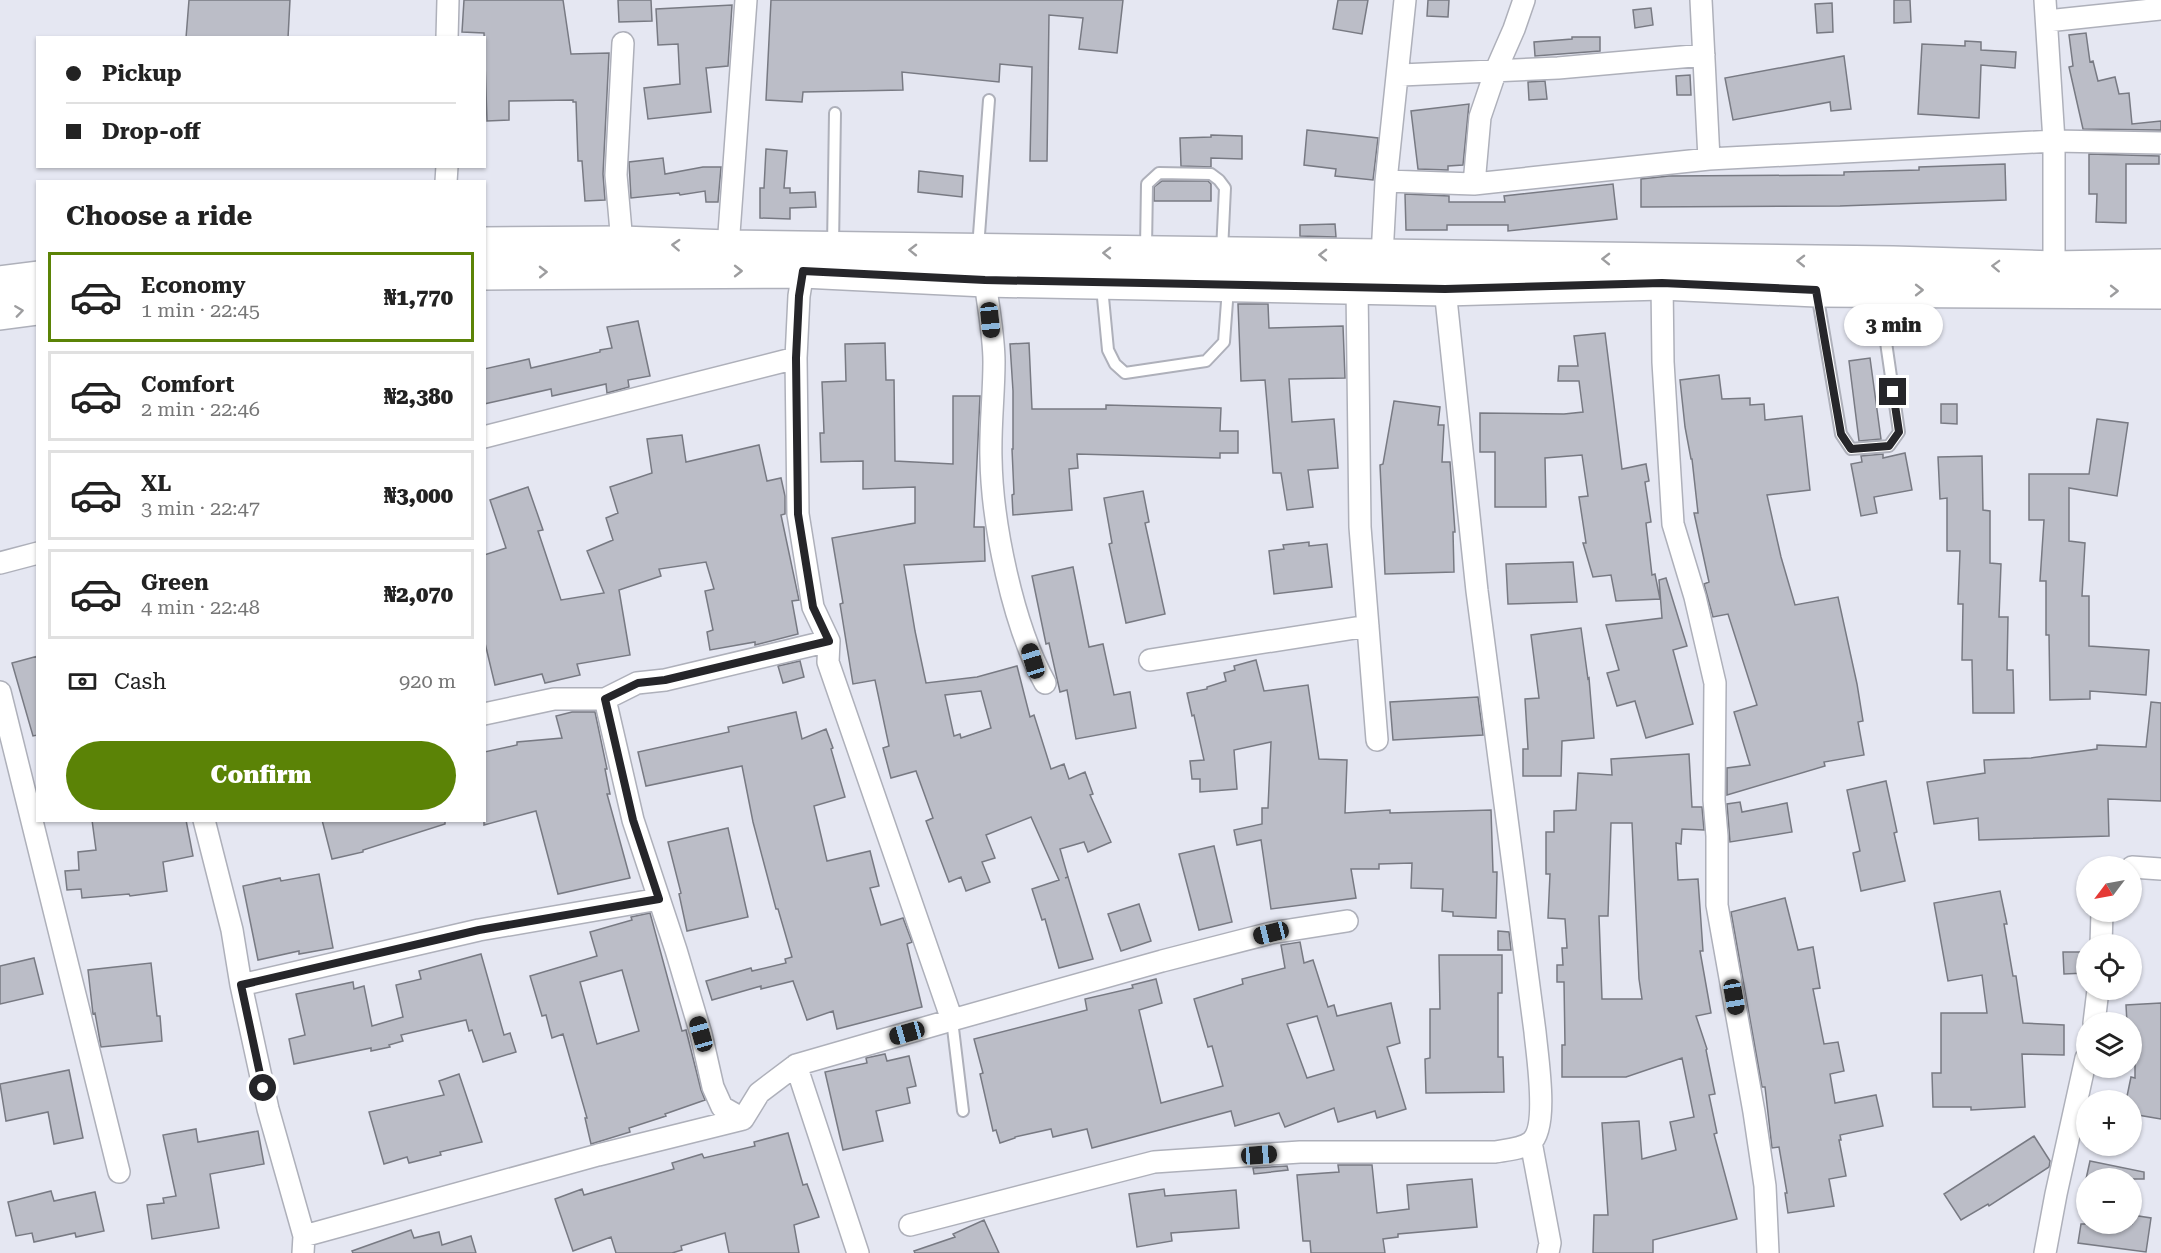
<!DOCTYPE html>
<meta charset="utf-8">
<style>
body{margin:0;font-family:"Roboto Serif",serif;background:#f2f2f2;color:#222;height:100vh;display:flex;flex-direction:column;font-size:22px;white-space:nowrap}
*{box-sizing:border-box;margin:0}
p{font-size:20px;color:#767676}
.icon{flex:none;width:33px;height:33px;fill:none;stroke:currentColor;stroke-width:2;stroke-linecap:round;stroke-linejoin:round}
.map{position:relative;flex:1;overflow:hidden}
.sheet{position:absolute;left:36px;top:180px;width:450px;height:642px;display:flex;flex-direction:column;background:#fff;border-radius:0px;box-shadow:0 2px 4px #0004}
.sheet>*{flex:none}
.top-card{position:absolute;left:36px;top:36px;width:450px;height:132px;border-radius:0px;box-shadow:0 2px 4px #0004;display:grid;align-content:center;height:132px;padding:0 30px;background:#fff}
.needle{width:39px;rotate:238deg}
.buttons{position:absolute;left:2076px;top:856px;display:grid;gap:12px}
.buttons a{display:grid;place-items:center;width:66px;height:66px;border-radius:50%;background:#fff;box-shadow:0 2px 4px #0004;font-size:30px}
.end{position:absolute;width:27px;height:27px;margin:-14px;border:8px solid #26262a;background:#fff;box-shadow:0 0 0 3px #fff}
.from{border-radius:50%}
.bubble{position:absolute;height:42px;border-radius:21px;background:#fff;box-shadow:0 2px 4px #0004;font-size:20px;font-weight:800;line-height:42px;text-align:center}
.car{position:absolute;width:18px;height:36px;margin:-18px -9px;border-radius:8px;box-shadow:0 0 4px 2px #0007;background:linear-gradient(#222 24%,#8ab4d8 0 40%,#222 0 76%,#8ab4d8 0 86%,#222 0)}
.top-card b{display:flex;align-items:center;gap:21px;height:57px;font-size:22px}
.top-card b+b{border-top:2px solid #e0e0e0}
.top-card i{width:15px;height:15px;background:#222}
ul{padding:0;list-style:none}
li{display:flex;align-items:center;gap:18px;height:90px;margin:0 12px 9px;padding:0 18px;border:3px solid #e0e0e0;border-radius:0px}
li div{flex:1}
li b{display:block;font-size:22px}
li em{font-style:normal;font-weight:800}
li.on{border-color:#5b8306}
li>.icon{width:54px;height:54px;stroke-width:1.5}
h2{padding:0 30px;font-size:27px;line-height:72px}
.pay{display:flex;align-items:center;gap:15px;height:66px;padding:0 30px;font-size:22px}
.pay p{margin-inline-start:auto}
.button{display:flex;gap:12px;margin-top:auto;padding:12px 30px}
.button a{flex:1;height:69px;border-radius:36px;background:#5b8306;color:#fff;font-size:24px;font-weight:800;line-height:69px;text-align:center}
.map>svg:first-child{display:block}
.building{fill:#bbbdc7;stroke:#787a83;stroke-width:1.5;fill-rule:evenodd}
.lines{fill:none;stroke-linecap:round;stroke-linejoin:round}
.service-casing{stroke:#aeb0ba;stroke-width:14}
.minor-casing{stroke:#aeb0ba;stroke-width:24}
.primary-casing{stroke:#aeb0ba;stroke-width:36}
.service{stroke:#fff;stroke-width:10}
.minor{stroke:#fff;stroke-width:21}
.primary{stroke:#fff;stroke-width:33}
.oneway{stroke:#9d9d9f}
.route{stroke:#26262a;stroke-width:8}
</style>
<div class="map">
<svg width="2161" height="1253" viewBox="0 0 2161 1253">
<rect width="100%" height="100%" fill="#e5e7f2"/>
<path class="building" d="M189,0H290L288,38H186Z
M464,0H563L571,54L609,53L603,174L605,200L585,201L582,161H578L576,102H573V100L509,101V120L487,121L484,33L462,32Z
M618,0H651L652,21L619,22Z
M771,0H1123L1117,53L1079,49L1083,18L1049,15L1047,161H1030L1032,67L1000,64L999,82L902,72L903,90L803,92L802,102L766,100Z
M1338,0H1368L1362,34L1333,29Z
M1428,0H1449L1448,17L1427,16Z
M1894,0H1910L1911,22L1894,23Z
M1832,3L1833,32L1817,33L1815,4Z
M732,5L728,66L706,68L711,112L648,119L644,88L680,84L678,44L658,45L656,9Z
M1651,8L1653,25L1635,28L1633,10Z
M2086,33L2090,62L2093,61L2098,81L2115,77L2119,94L2129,93L2132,124L2161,121V130L2083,129L2069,67L2073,66L2069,35Z
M1572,37H1600V51L1535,56L1534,42L1572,39Z
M1965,41L1981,42V50L2016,52L2015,68L1981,65L1979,118L1918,114L1922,44L1965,46Z
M1844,56L1851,109L1831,111L1830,102L1733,120L1725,78Z
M1690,75L1691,95H1677L1676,76Z
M1545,81L1547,99L1529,100L1528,82Z
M1469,104L1463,165L1448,166V170L1418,169L1411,111Z
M1307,130L1378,138L1373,180L1335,176L1336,169L1304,165Z
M1211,135L1242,136V159L1211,158V167L1181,166L1180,138L1211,137Z
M766,149L787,151L784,188H790V193L815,192L816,207L790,208V219L760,218V188H764Z
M2089,154L2159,156V164H2126V223L2096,222L2097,194H2089Z
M663,158L665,174L703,167H721L718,202H706L705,191L680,195L679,193L631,198L629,162Z
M2005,164L2006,200L1840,206L1641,207V179L1669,176L1844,175V172L1919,170V167Z
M919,171L963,176L962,197L918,192Z
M1162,181H1208L1211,184V201H1154V187Z
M1613,184L1617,219L1508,231V225H1447V230H1406L1405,194L1449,196V202H1505L1504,196Z
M1335,224L1336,237L1300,236V225Z
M1238,304H1268L1269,328L1343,326L1345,378L1289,379L1292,422L1334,419L1338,468L1308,470L1313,507L1287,510L1281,473H1273L1265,380L1241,381Z
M638,321L650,376L628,380L629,387L607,393L606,384L552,396L551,389L484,404V369L529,359L531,368L600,352V350L612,348L607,327Z
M1605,333L1622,469L1646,464L1649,481L1645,482L1651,522L1646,523L1652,575L1655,574L1660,599L1616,601L1611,575L1593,577L1583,543H1586L1579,497L1588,496L1582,455L1545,458L1546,507H1495V452H1480V413L1564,414L1583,412L1579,381H1558L1559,366H1578L1574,336Z
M885,343L886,380H894L895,461L953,464V396H980L974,527H984L985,561L904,565L915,631L926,683L977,677L1017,666L1030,717L1034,715L1051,769L1064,764L1069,779L1085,772L1093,794L1090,795L1111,842L1088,852L1084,842L1060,849L1068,877L1065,878L1068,877L1093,959L1059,968L1045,919L1042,920L1032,889L1059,880L1031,817L986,835L995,858L982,862L990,882L966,891L961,877L949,882L926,821L933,818L916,771L891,778L883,748L889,746L875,680L853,684L840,604L843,603L832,538L915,523V487L863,489V461L821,462L820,433H824L822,382L846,381L845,344ZM981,691L991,728L961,738L960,734L954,736L945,695Z
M1029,343L1032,409H1106V405L1221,408L1220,431H1238V453H1220V458L1077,454L1078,468L1069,469L1072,510L1013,515L1012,495L1014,494L1012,449H1013V391L1010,344Z
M1870,358L1881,439L1859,441L1849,361Z
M1719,375L1722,399L1750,398V405L1764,404L1765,420L1802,416L1810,490L1767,495L1781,557L1795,605L1838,597L1857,684L1863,721L1858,722L1864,755L1824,762L1825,766L1727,795V768L1750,765L1734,712L1757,705L1728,614L1713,617L1704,584L1709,582L1694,513H1698L1692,459H1691L1685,427L1680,380Z
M1394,401L1440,407L1438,425H1444L1442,462H1450L1455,532H1453L1454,572L1385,574L1380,465L1383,464Z
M1941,404H1957V424L1941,423Z
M2097,419L2128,423L2117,496L2069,488V541L2085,543L2082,596H2089V646L2149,650L2146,695L2090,691V699L2050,700L2049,635H2046V581H2040L2044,520H2029V474H2089Z
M682,435L686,462L759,445L767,481L781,478L785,496V514L781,515L799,600L792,601L798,634L755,645V642L710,650L707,632L713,630L705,591L714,589L706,562L659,569L661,576L619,590L630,655L577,664L580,675L545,683L542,674L495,685L484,639V555L506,548L490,500L528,487L543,530L538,531L561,600L604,593L587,551L613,540L606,518L618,513L610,487L652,473L647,439Z
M1905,453L1912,490L1874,497L1877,513L1861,516L1851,464L1862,462L1861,456L1883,454V458Z
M1982,456L1983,510L1990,511V563L2001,564L1999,617H2008L2007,670H2013L2014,713H1973L1972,660H1962L1963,604H1958L1960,551H1947V498L1940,499L1938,457Z
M1143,491L1149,522L1145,523L1165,614L1126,623L1109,544L1112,543L1104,498Z
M1309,542V546L1327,544L1332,587L1274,594L1269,551L1284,549L1283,545Z
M1573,562L1577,602L1508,604L1506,564Z
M1073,567L1089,647L1103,644L1114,695L1130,692L1136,728L1076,739L1067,690L1060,692L1049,643L1046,644L1032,576Z
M1666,578L1687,646L1673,650L1693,724L1646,738L1635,701L1617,706L1607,673L1619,670L1606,625L1662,618L1659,580Z
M1581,628L1588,679L1589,678L1594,738L1562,741L1561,776H1523V749H1528L1525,699L1539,698L1531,635Z
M38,656V735L33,736L12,663Z
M1256,660L1264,691L1308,685L1319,759L1347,760L1345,813L1390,810V813L1491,810L1493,872H1497L1496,918L1453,916V912L1442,911L1443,889L1411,888L1412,863L1379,864V869H1351L1356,898L1271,909L1261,840L1237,845L1234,830L1262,824V808H1268L1271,742L1234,750L1237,789L1200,792V779H1192L1190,761L1204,760L1194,715L1192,716L1187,693L1207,689V687L1226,681L1224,673L1235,670L1234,666Z
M800,661L804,677L783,683L778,666Z
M1478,697L1483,735L1393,740L1390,702Z
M2151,702L2161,703V801L2108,799L2109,836L1979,840L1978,818L1934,824L1927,782L1985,773L1984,760L2031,758L2097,749V745L2146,747Z
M572,712H595L607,769H605L610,794H607L630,878L558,894L536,811L484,825V752L517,745V742L562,738L556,716Z
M796,712L802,739L826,729L833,748L831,749L845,797L814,806L827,861L870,851L879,886L870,888L881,925L903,918L912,942L907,944L922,1007L837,1029L833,1011L807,1020L793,981L761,989V986L712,1000L706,981L751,968L752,971L786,963L785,959L792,957L778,909H776L753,822L742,766L646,786L638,752L729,732L728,727Z
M1689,754L1692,807H1702L1704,830L1682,829L1681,844L1676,843L1678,880L1698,879L1703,951H1700L1711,1013L1696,1016L1707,1049L1706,1050L1715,1094L1709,1095L1717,1133L1714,1134L1737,1219L1653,1240V1253H1593L1594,1215H1608L1602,1123L1639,1121L1642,1159L1676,1150L1670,1122L1694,1117L1682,1058L1626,1077H1562V1045H1565L1564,982H1557V965H1563L1562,948H1567L1565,919L1548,918L1550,874H1546V832H1554V811L1576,810L1578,773L1612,775L1611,759ZM1611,823H1632L1639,979L1642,999H1602L1599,916H1608Z
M1886,781L1897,832L1894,833L1905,881L1861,891L1853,853L1860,851L1847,790Z
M1740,802L1742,812L1787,803L1792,832L1730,842L1727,804Z
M92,820H186L193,856L163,862L167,891L130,896L129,894L82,898L81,889L67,890L65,871L79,870L78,852L96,850Z
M322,820H445V824L363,850V852L332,859Z
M728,828L748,917L687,931L679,894L681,893L668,842Z
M1214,846L1232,922L1199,930L1179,854Z
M319,874L333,948L299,954V951L258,960L243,886L280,878L281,881Z
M2000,891L2007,924H2004L2013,976H2016L2023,1023L2064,1025V1055L2022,1054L2025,1107L1971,1110V1107H1933L1932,1073H1941V1013H1987L1982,975L1948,981L1934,903Z
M1785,898L1798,950L1813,947L1820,988L1813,989L1824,1044L1838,1042L1844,1071L1830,1074L1835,1103L1876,1095L1883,1126L1840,1135L1841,1140H1839L1846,1176L1829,1179L1834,1206L1788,1213L1785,1193H1787L1779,1147L1772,1148L1765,1087H1762L1731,912Z
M1139,904L1151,941L1121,951L1108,914Z
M650,913L682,1031L686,1030L701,1090L705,1100L665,1114L666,1116L629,1128L630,1132L591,1144L585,1118H587L563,1034L552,1038L546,1015L542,1016L530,976L597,956L590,932L632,920L631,917ZM622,970L639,1031L597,1044L580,982Z
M1498,931L1509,932L1511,950H1498Z
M1300,942L1304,963L1313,960L1328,1007L1334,1005L1337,1016L1391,1003L1400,1043L1387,1047L1406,1109L1377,1118L1375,1111L1338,1122L1334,1108L1285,1127L1279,1113L1235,1126L1231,1111L1092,1148L1087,1129L1053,1137L1051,1129L1015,1137V1138L1000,1143L996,1130L993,1131L980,1074L983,1073L974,1039L1087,1010L1085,999L1133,988L1132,985L1156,979L1162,1003L1139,1010L1161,1103L1223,1086L1212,1046L1208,1047L1194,999L1243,984L1242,979L1285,968L1281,945ZM1317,1016L1334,1070L1307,1078L1287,1024Z
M2063,952H2086V973L2064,974Z
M481,954L504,1035L510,1033L516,1052L483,1062L472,1030L469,1031L466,1020L401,1035L403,1041L389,1045L390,1047L371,1051V1048L294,1064L289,1039L305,1035L296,994L353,982L354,989L364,986L372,1026L403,1017L396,985L421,979L419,971Z
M1439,955H1502V993H1498V1057H1503L1504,1092L1426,1093L1425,1059L1430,1058V1009H1440Z
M34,958L43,994L0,1004V966Z
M151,963L157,1016H160L162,1041L101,1047L95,1013L93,1014L88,970Z
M2161,1003V1119L2132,1114V1101H2126L2131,1077L2135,1078V1036H2132V1023H2127L2126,1005Z
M885,1054L887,1061L909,1056L916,1086L907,1088L910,1103L876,1111L883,1141L843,1150L825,1072L867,1063L866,1058Z
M69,1070L83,1138L54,1144L48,1112L6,1121L0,1084Z
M459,1074L482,1142L440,1152L441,1155L409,1163L407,1157L384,1164L369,1112L444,1095L439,1081Z
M196,1129L198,1142L258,1131L264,1164L210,1174L219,1228L152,1239L147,1205L164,1203L163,1198L176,1196L163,1135Z
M788,1133L803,1185L807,1184L819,1217L794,1225L799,1253H729L725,1233L681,1246L682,1250L672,1253H616L611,1237L573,1251L555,1199L582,1189L584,1195L674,1169L672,1163L702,1154L704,1158L755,1146L754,1142Z
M2034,1136L2050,1161L2049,1167L1989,1206L1988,1204L1961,1220L1944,1194Z
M2090,1161L2144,1172V1179H2086Z
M1338,1165H1372L1377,1213L1409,1209L1407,1185L1472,1179L1477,1227L1398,1234V1237L1383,1239L1385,1253H1311L1310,1241H1303L1297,1175L1339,1172Z
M1287,1166L1288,1170L1254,1174L1253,1168Z
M1164,1189L1165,1196L1236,1190L1239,1228L1171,1233L1172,1241L1137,1247L1129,1194Z
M51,1191L54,1201L95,1192L104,1231L76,1237L75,1233L34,1242L32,1233L16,1236L8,1202Z
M2132,1215L2151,1218L2146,1252L2078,1243L2081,1224H2132Z
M984,1220L999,1253H915L914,1251L955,1237L953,1234Z
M411,1230L414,1238L439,1232L442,1245L471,1236L476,1253H353L352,1251Z"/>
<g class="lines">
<g class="service-casing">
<path id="service" d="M833,246L835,113
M978,248L989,100
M1146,248L1147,184L1159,173L1211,174L1219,180L1225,188L1222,251
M1102,287L1108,350L1115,364L1125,373L1206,361L1224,342L1228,288
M1817,293L1841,434L1851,449L1889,446L1899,432L1879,294
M952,1020L963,1111"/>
</g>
<g class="minor-casing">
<path id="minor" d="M1701,0L1709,159
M2045,0L2054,141V268
M2047,21L2161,9
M447,38L448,0
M1401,75L1558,68L1704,55
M1386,181L1405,0
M446,182L447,166
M1474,184L1480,117L1496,70L1514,29L1524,0
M622,243L616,175L623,43
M728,247L746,0
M1382,256L1386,181L1474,184L1709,159L2054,141L2161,143
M985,280C988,307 994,335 994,362C994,394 990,426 991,458C992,524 1013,625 1045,683
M1662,283L1663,362L1673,524L1695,597L1715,683L1714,800L1717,836V905L1754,1112L1765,1186L1768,1253
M1357,287L1360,527L1377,740
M484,437L796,358
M0,563L38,553
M1150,660L1368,626
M0,692L119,1172
M484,714L554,699H605
M204,820L232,930L241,985L268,1109L304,1236L303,1253
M2132,867L2161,869
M2101,945L2102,912
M241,985L479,930L659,899
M952,1020L1162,961L1271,933L1347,921
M2094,1023L2098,990
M796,1065L858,1253
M743,1119L722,1107L713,1087L701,1034L676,950L633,820L605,699L637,683L665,680L829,641
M1531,1142L1550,1243L1548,1253
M910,1225L1154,1162L1300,1152H1495C1506,1150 1522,1149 1531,1142C1549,1127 1537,1055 1535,1032L1477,591L1445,289
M304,1236L598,1155L743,1119L759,1093L796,1065L952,1020L828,662L829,641L813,607L798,514L796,358L799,296L803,271
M2045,1253L2056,1194L2086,1058"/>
</g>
<g class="primary-casing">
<path id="primary" d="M484,244L622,243L728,247L1893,263L2054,268L2161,266
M484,273L803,271L985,280L1445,289L1662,283L1816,290L2161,292
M0,283L38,278
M0,313L38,308"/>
</g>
<use href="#service" class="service"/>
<use href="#minor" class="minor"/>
<use href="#primary" class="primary"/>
</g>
<defs><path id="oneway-chevron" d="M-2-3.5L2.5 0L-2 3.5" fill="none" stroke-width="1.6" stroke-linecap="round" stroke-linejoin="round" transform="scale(1.5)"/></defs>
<g class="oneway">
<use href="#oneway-chevron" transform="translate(676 245) rotate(-177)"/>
<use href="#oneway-chevron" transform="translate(913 250) rotate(-179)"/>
<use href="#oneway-chevron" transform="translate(1107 253) rotate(-179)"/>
<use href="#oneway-chevron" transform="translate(1323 255) rotate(-179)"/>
<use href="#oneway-chevron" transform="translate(1606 259) rotate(-179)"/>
<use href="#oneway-chevron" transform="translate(1801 261) rotate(-179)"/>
<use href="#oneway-chevron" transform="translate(1996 266) rotate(-178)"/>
<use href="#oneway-chevron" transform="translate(738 271)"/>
<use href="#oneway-chevron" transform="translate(543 272) rotate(-1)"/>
<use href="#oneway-chevron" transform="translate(1919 290)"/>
<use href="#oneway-chevron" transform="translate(2114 291)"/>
<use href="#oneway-chevron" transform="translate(19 311) rotate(-8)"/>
</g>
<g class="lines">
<path class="route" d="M263,1088L241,985L479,930L659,899L633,820L605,699L638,683L665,680L829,641L813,607L798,514L796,358L799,296L803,271L985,280L1445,289L1662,283L1816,290L1841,434L1851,449L1889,446L1899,432L1893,392"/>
</g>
</svg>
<div class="buttons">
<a><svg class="needle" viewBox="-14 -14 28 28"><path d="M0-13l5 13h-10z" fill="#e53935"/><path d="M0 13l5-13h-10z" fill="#767676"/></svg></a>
<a><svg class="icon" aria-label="locate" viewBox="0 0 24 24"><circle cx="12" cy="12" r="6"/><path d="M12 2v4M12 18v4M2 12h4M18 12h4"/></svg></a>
<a><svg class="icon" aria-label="layers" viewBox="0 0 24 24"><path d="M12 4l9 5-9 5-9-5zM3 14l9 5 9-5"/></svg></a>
<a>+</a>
<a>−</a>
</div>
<i class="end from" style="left:263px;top:1088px"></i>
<i class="end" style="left:1893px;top:392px"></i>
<div class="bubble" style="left:1844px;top:304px;width:99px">3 min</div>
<i class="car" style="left:990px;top:320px;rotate:174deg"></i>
<i class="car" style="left:1033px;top:661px;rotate:343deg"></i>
<i class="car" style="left:1271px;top:933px;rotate:256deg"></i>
<i class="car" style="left:1734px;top:997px;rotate:170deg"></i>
<i class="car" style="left:907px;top:1033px;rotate:254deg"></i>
<i class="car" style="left:701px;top:1034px;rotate:344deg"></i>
<i class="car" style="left:1259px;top:1155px;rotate:86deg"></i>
<div class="top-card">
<b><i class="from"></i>Pickup</b>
<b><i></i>Drop-off</b>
</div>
<section class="sheet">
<h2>Choose a ride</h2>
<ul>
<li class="on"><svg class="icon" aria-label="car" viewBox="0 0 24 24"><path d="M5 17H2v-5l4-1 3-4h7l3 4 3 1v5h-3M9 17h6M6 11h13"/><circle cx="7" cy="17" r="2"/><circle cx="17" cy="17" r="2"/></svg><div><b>Economy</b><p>1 min · 22:45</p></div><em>₦1,770</em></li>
<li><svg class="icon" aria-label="car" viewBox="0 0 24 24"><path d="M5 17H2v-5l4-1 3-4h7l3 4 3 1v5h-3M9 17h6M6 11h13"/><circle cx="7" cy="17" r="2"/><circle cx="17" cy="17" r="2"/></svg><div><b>Comfort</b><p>2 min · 22:46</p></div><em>₦2,380</em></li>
<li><svg class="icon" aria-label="car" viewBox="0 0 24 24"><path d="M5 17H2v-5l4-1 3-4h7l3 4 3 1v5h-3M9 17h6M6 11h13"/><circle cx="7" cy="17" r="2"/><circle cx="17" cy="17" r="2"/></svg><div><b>XL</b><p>3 min · 22:47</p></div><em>₦3,000</em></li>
<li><svg class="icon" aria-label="car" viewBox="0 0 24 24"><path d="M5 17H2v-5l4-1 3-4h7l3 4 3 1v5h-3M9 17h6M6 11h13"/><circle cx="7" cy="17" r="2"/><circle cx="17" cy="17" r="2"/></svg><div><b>Green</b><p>4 min · 22:48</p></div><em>₦2,070</em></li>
</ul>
<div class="pay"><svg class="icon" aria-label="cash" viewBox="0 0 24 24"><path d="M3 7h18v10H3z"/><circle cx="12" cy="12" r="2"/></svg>Cash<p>920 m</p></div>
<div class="button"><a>Confirm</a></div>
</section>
</div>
